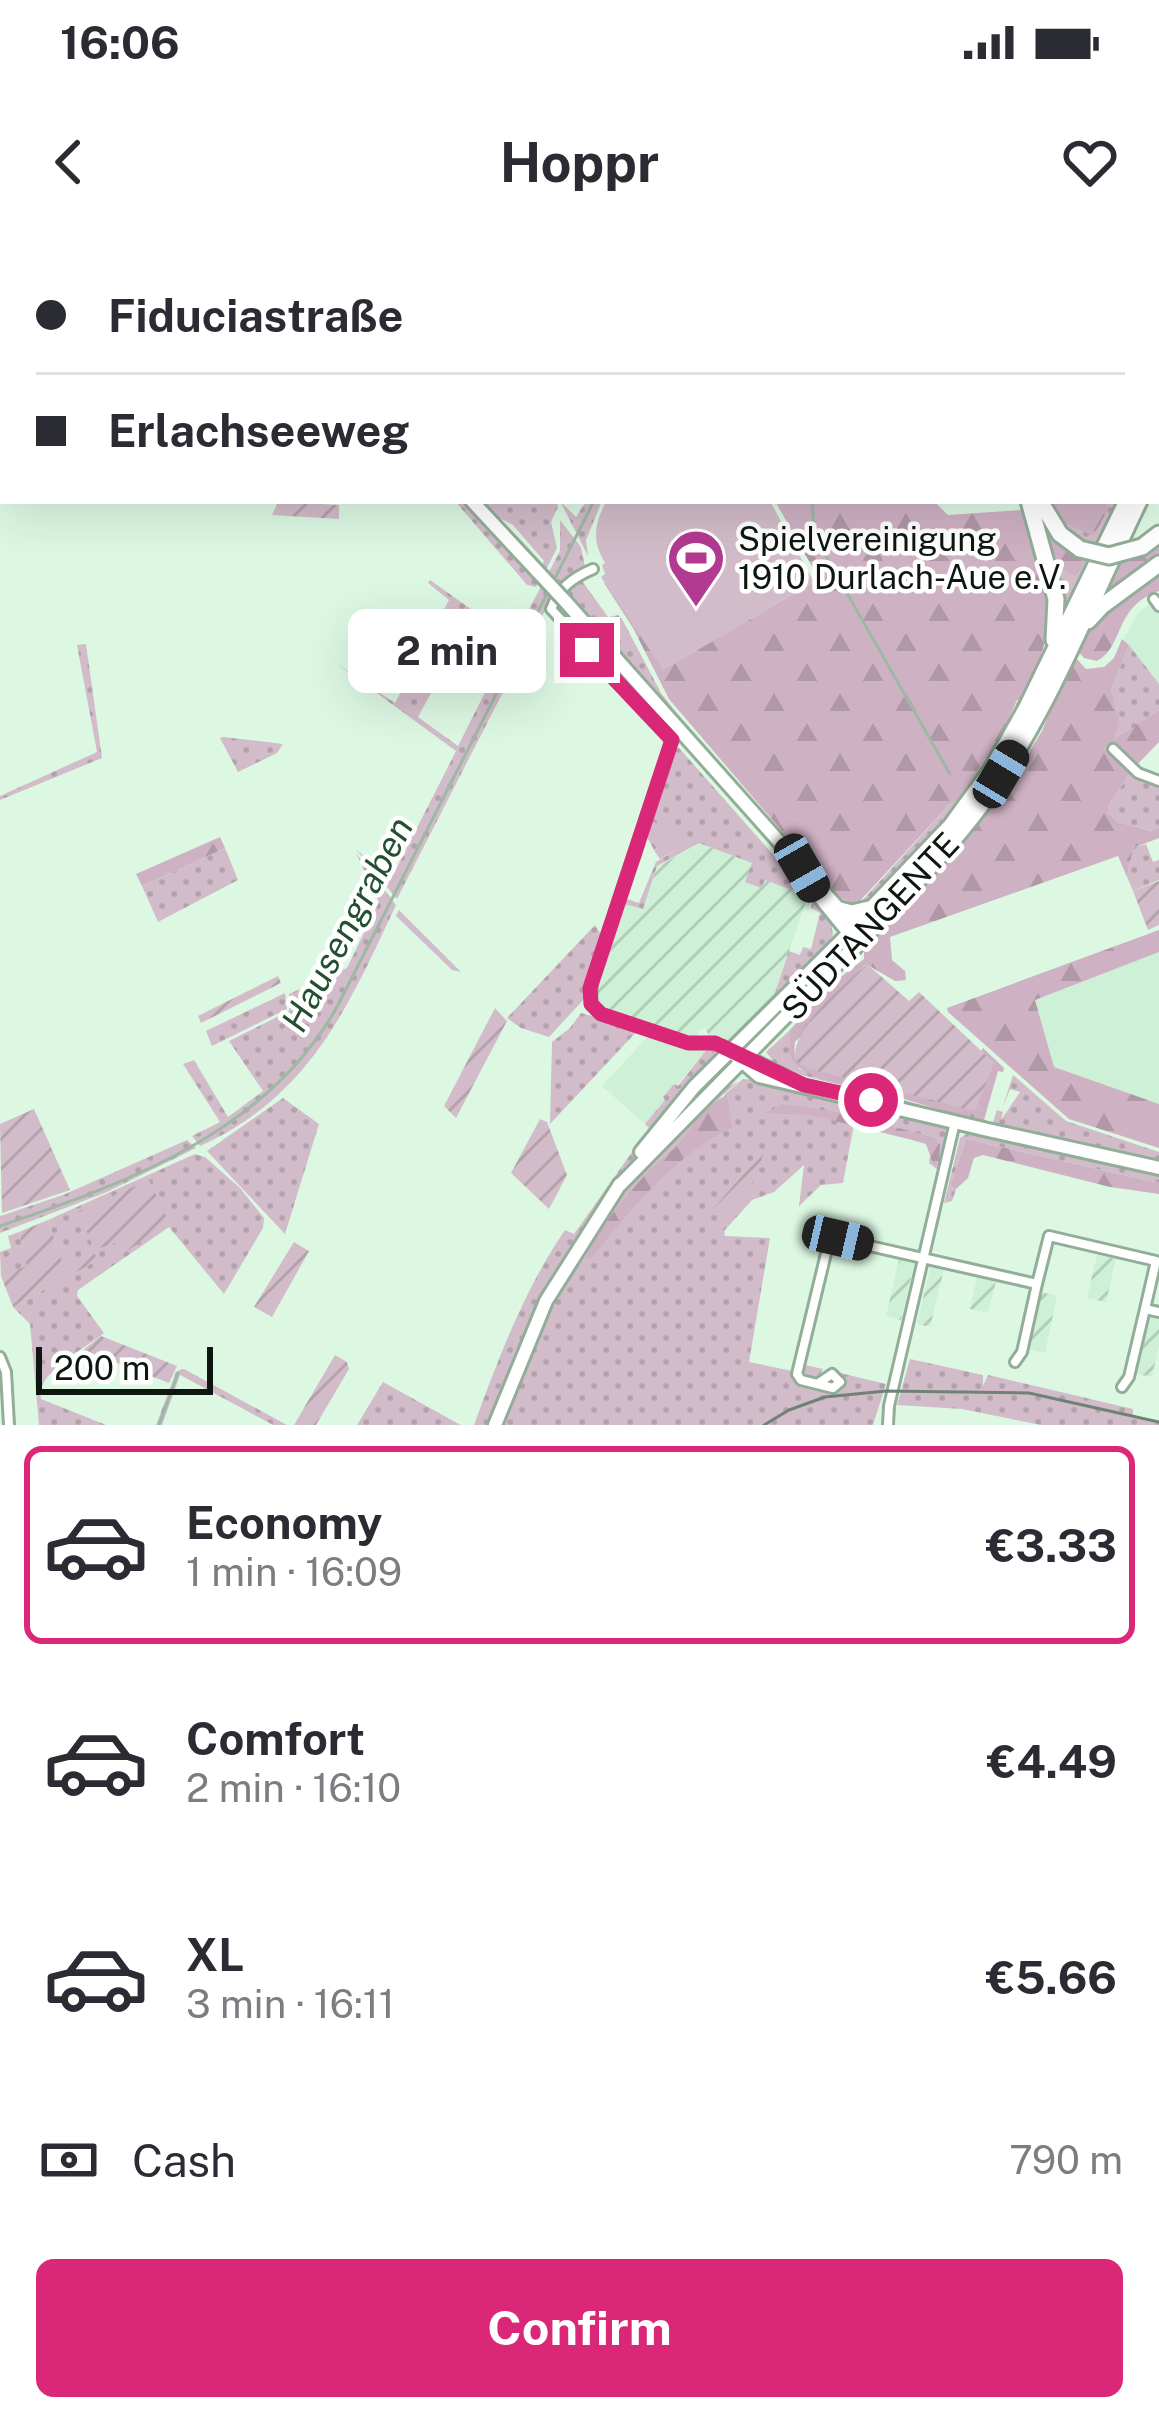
<!DOCTYPE html>
<meta charset="utf-8">
<style>
body{margin:0;font-family:"Public Sans",sans-serif;background:#f2f2f3;color:#2b2b33;height:100vh;display:flex;flex-direction:column;font-size:45px;white-space:nowrap}
*{box-sizing:border-box;margin:0}
p{font-size:39px;color:#7c7c81}
.icon{flex:none;width:66px;height:66px;fill:none;stroke:currentColor;stroke-width:2;stroke-linecap:round;stroke-linejoin:round}
.map{position:relative;height:1185px;overflow:hidden}
.drawer{display:flex;flex-direction:column;background:#fff;flex:1}
.drawer>*{flex:none}
.top-card{position:absolute;left:0px;top:0px;width:1161px;height:264px;box-shadow:0 12px 48px #0002;display:grid;align-content:center;height:264px;padding:0 36px;background:#fff}
.scale{position:absolute;left:36px;bottom:30px;width:177px;box-sizing:border-box;padding-left:12px;border:6px solid #0d1710;border-top:0;font-size:33px;line-height:42px;white-space:nowrap;color:#0d1710;-webkit-text-stroke:9px #fff;paint-order:stroke}
.end{position:absolute;width:54px;height:54px;margin:-27px;border:15px solid #db2777;background:#fff;box-shadow:0 0 0 6px #fff}
.from{border-radius:50%}
.bubble{position:absolute;height:84px;border-radius:18px;background:#fff;box-shadow:0 12px 48px #0002;font-size:39px;font-weight:700;line-height:84px;text-align:center}
.car{position:absolute;width:36px;height:72px;margin:-36px -18px;border-radius:15px;box-shadow:0 0 9px 3px #0007;background:linear-gradient(#222 24%,#8ab4d8 0 40%,#222 0 76%,#8ab4d8 0 86%,#222 0)}
.top-card b{display:flex;align-items:center;gap:42px;height:114px;font-size:45px}
.top-card b+b{border-top:3px solid #e1e1e2}
.top-card i{width:30px;height:30px;background:#2b2b33}
ul{padding:21px 0 0;list-style:none}
li{display:flex;align-items:center;gap:36px;height:198px;margin:0 24px 18px;padding:0 12px;border:6px solid transparent;border-radius:18px}
li div{flex:1}
li b{display:block;font-size:45px}
li em{font-style:normal;font-weight:700}
li.selected{border-color:#db2777}
li>.icon{width:108px;height:108px;stroke-width:1.5}
.pay{display:flex;align-items:center;gap:30px;height:132px;padding:0 36px;font-size:45px}
.pay p{margin-inline-start:auto}
.button{display:flex;gap:24px;margin-top:auto;padding:24px 36px}
.button a{flex:1;height:138px;border-radius:18px;background:#db2777;color:#fff;font-size:48px;font-weight:700;line-height:138px;text-align:center}
.status{display:flex;justify-content:space-between;align-items:center;height:84px;padding:0 60px;background:#fff;direction:ltr}
.status svg{height:33px;fill:currentColor}
header{display:flex;justify-content:space-between;align-items:center;height:156px;padding:0 36px;background:#fff;font-size:54px;font-weight:700}
.map>svg:first-child{display:block}
.built{fill:#cdf0d6}
.industrial{fill:url(#industrial-furrows)}
.grass{fill:url(#grass-dots);fill-rule:evenodd}
.forest{fill:url(#forest-firs)}
.garden{fill:url(#garden-furrows)}
.pitch{fill:#d2bcc9}
.lines{fill:none;stroke-linecap:round;stroke-linejoin:round}
.stream{stroke:#9db8a4;stroke-width:3}
.minor-casing{stroke:#92ad98;stroke-width:14}
.major-casing{stroke:#92ad98;stroke-width:18}
.highway-casing{stroke:#92ad98;stroke-width:21}
.minor{stroke:#fff;stroke-width:8}
.major{stroke:#fff;stroke-width:12}
.highway{stroke:#fff;stroke-width:15}
.tram{stroke:#708275;stroke-width:3}
.major-bridge-casing{stroke:#92ad98;stroke-width:18;stroke-linecap:butt}
.highway-bridge-casing{stroke:#92ad98;stroke-width:21;stroke-linecap:butt}
.major-bridge{stroke:#fff;stroke-width:12}
.highway-bridge{stroke:#fff;stroke-width:15}
.route{stroke:#db2777;stroke-width:15}
.labels{text-anchor:middle;dominant-baseline:central;stroke-width:9;stroke-linejoin:round;paint-order:stroke}
.poi-label{font-size:33px;fill:#0d1710;stroke:#fff;text-anchor:start}
.street-label{font-size:33px;fill:#0d1710;stroke:#fff}
.water-label{font-size:36px;font-style:italic;fill:#235032;stroke:#fff}
</style>
<div class="status"><b>16:06</b><svg viewBox="0 0 49 12"><path d="M0 12V9h3v3zM5 12V6h3v6zM10 12V3h3v9zM15 12V0h3v12zM26 1h20v11H26zM47 4h2v5h-2z"/></svg></div>
<header><svg class="icon" aria-label="back" viewBox="0 0 24 24"><path d="M15 5l-7 7 7 7"/></svg>Hoppr<svg class="icon" aria-label="heart" viewBox="0 0 24 24"><path d="M12 20l-8-8c-3-5 5-10 8-4 3-6 11-1 8 4z"/></svg></header>
<div class="map">
<svg width="1159" height="1185" viewBox="0 0 1159 1185">
<defs>
<pattern id="industrial-furrows" width="10" height="10" patternUnits="userSpaceOnUse" patternTransform="scale(3)"><rect width="10" height="10" fill="#cdf0d6"/><path d="M-1 1l2-2M0 10L10 0M9 11l2-2" fill="none" stroke="#afcdb7"/></pattern>
<pattern id="grass-dots" width="8" height="8" patternUnits="userSpaceOnUse" patternTransform="scale(3)"><rect width="8" height="8" fill="#d2bcc9"/><path d="M2 2h.1M6 6h.1" fill="none" stroke="#b3a1ac" stroke-width="1.8" stroke-linecap="round"/></pattern>
<pattern id="forest-firs" width="22" height="20" patternUnits="userSpaceOnUse" patternTransform="scale(3)"><rect width="22" height="20" fill="#ceb1c3"/><path d="M5 1l3.5 6h-7zM16 11l3.5 6h-7z" fill="#b098a6"/></pattern>
<pattern id="garden-furrows" width="10" height="10" patternUnits="userSpaceOnUse" patternTransform="scale(3)"><rect width="10" height="10" fill="#d2bcc9"/><path d="M-1 1l2-2M0 10L10 0M9 11l2-2" fill="none" stroke="#b3a1ac"/></pattern>
</defs>
<rect width="100%" height="100%" fill="#dcf8e3"/>
<path class="built" d="M1159,356V444L1124,399L1137,374Z
M1159,712V864L1054,828L1035,760Z
M651,793L707,809L645,884L602,846Z"/>
<path class="industrial" d="M699,603L752,623L746,641L764,639L802,654L806,661L773,759L732,802L709,796L705,788L698,790L699,796L686,798L607,772L595,755L626,664L643,669L657,627Z
M1097,1015L1116,1019L1106,1062L1087,1058Z
M899,1020L914,1024L901,1080L886,1076Z
M931,1025L944,1029L930,1087L917,1084Z
M977,1037L996,1041L988,1073L970,1069Z
M1041,1052L1057,1056L1045,1113L1028,1109Z
M1150,1076L1159,1078V1106L1152,1137L1137,1134Z"/>
<path class="grass" d="M455,261H467L539,342L536,347L527,345Z
M478,261H557L558,267L551,282L557,308L545,332L541,327L544,321L513,285L491,274Z
M560,261L576,277L586,261H602L586,300L588,316Z
M1044,261H1121L1097,310L1068,296Z
M1035,265L1077,314L1092,320L1059,388Z
M560,280L581,307L585,327L559,347L542,376L397,659L355,608L390,641L456,511L333,421L395,463L449,360L428,343L430,340L513,399L560,311ZM473,376L510,403L458,506L418,477Z
M580,338L608,377L618,375L622,379L661,453L678,475L839,658L851,665L860,663L950,564L958,560L1004,490L1018,460H1023L969,552L866,666L843,668L562,351Z
M557,361L787,619L831,683L833,694L827,707L732,802L709,796L732,801L773,759L789,711L800,715L803,707L811,709L820,673L811,668L812,663C745,556 645,466 557,376Z
M86,404L102,518L0,560V556L97,512L77,405Z
M1129,405L1159,444V470L1113,503L1111,450Z
M220,498L223,497L283,504L277,513L238,532Z
M679,508L778,620L802,654L765,640L761,648L745,642L752,623L699,603L657,626L643,669L625,664L595,755L607,772C596,769 594,761 592,751L641,605L646,604L627,659L639,663L656,622L681,607L650,581L646,595L657,607L655,612L645,593L673,509Z
M1132,530L1159,543V587L1153,591L1118,582L1108,573V566Z
M1146,604L1153,622L1159,620V640L1133,651L1127,637L1133,608Z
M225,608L238,640L158,682L142,646Z
M356,613L396,665C347,769 310,856 200,906L192,896L220,882L183,824L194,820L228,877L263,851L229,801L289,771V754L347,728L379,662Z
M399,670L461,732L452,730L396,676L346,772Z
M595,685L604,699L585,758L549,797L521,788L507,778Z
M285,753L287,769L212,806L206,791Z
M581,773L639,789L550,884L552,802L570,788Z
M789,791L799,829L971,880L779,829L766,812Z
M707,809H714L716,817L645,902L567,1016L491,1185H474C499,1117 524,1050 565,990L574,994L649,888L645,884L665,860L663,857L674,844L678,846Z
M1013,835L1066,881L1159,912V925L991,888L997,870L1003,872L1001,880L1020,852L1010,849L1002,869Z
M743,839L762,840L950,887L941,928L937,929L929,923L933,897L855,879L843,943L821,945L799,966L804,925L774,952L752,960L724,991L725,996L770,998L749,1122L802,1133L805,1125L823,1129L818,1139H806L803,1134V1147L814,1150L816,1147L823,1152L840,1147V1133L886,1144L873,1185H499L540,1079L613,960L717,853L739,841L694,880L723,863L725,854Z
M283,858L319,884L285,994L207,911Z
M973,890L986,898L1159,932V943L966,899L950,946L956,949L952,961L944,963L960,898Z
M187,900L196,908L107,952L0,993V976L63,955Z
M195,914L205,917L240,948L264,978L263,988L224,1054L169,987L78,1050L77,1056L104,1093C85,1109 35,1132 41,1159L106,1185H39L30,1084L13,1067L97,1020L62,1023L48,980Z
M19,992L28,1027L1,1036L0,1012L11,1008L8,996Z
M910,1119L983,1135V1146L988,1135L1133,1169V1175L1159,1181V1185H1041L962,1169L897,1165Z
M182,1129H184L287,1185H273L180,1135L162,1185H156L176,1132Z
M383,1142L457,1183L461,1185H357Z"/>
<path class="forest" d="M0,0H996L3,3V96Z
M775,261H934L948,275L1022,270C1055,343 1059,388 1023,460H1017L1004,490L958,560L950,564L857,664L839,658L669,459L633,388L604,343L612,339L666,428L819,339Z
M1047,261L1106,264L1108,269L1093,296L1060,281Z
M1044,287L1066,310L1085,322L1076,336L1055,326Z
M1159,304V316L1105,353L1118,322L1142,316Z
M1159,332V351C1113,367 1125,406 1097,421L1084,418L1075,408L1095,380Z
M1122,399L1129,405L1111,450L1119,482L1113,501L1159,470V502L1132,530L1108,566V573L1118,582L1152,591L1159,587V598L1133,608L1127,637L1118,616L890,697L892,720L905,731L906,740L895,741L866,724L795,802L794,818L994,823L981,811L983,808L1004,828L1003,832L998,831L984,880C958,876 930,867 904,859C877,850 816,844 796,825C786,816 792,801 789,791L833,743L864,719V711L871,703L869,697L945,625L942,621L990,569L1019,529L1042,491L1073,415L1086,429L1104,427L1114,418Z
M220,597L225,608L142,646L136,634Z
M1159,690V712L1035,760L1054,827L1159,864V908L1069,879L948,772L947,768Z
M727,855L732,887C671,919 633,967 590,1020L586,1017C600,986 629,951 654,926C663,918 674,910 682,900C694,884 707,863 727,855Z
M783,864L832,871L933,897L940,904L939,921L933,924L926,904L912,900L811,875L765,873Z
M966,899L1159,943V954L1110,947L983,915L974,918L968,938L956,949L950,946Z"/>
<path class="garden" d="M278,262L339,265V279L272,275Z
M1159,641V685L1148,690L1133,651Z
M867,724L909,761L919,752L994,823L975,871L806,828L796,822C787,790 844,746 867,724Z
M278,736L281,743L201,783L198,776Z
M495,768L507,781L456,878L444,866Z
M34,869L70,950L2,973L0,884Z
M540,879L547,882L567,935L549,969L511,933Z
M765,910L748,954L726,982L712,970Z
M149,940L169,982L120,1016L115,1003L94,1010L79,971Z
M48,980L62,1022L94,1012L98,1020L13,1067L1,1036L27,1026L19,992Z
M294,1002L309,1011L272,1077L254,1067Z
M101,1096L177,1126L169,1143L83,1110Z
M335,1115L347,1122L349,1129L316,1185H294Z"/>
<path class="pitch" d="M606,261H770L814,342L663,430L601,337L605,334L602,325L605,323C591,300 595,284 606,261Z
M650,580L677,594L681,607L660,619L655,612L657,607L647,598Z"/>
<g class="lines">
<path class="stream" d="M667,3V0
M781,3L786,0
M812,261L815,297L950,534
M553,342L594,261
M0,986C130,942 269,891 338,765L549,350
M159,1185L178,1133"/>
<g class="minor-casing">
<path id="minor" d="M593,329C572,338 559,348 551,369L672,499L592,741L591,764L601,774L688,803H713L731,811
M1154,359L1159,366
M1113,509L1138,533L1159,541
M0,1117L6,1132L9,1185
M1015,1122L1022,1112L1037,1044
M817,1144L832,1134L840,1142L833,1148L801,1140L797,1134L830,997L1037,1044L1049,996L1156,1021L1145,1069L1159,1072
M1122,1147L1129,1137L1145,1069
M888,1185L889,1166L955,882"/>
</g>
<g class="major-casing">
<path id="major" d="M0,163H3
M472,261L538,332
M565,361L846,677
M739,814L785,837
M736,816L759,836L984,889
M979,888L1159,928
M641,912L694,847L849,693L822,660
M618,947L851,710L852,702
M495,1185L546,1061L620,944"/>
</g>
<g class="highway-casing">
<path id="highway" d="M1158,80L1159,79
M0,103H3
M1158,115H1159
M0,130H3
M1158,130H1159
M1158,197L1159,195
M1158,222L1159,220
M1029,261L1056,359L1054,400
M1040,261L1060,294L1080,309
M1142,307L1159,294
M1088,381L1102,366L1159,324
M840,670L852,673L869,669
M868,692L849,693L951,586L991,531L1026,469L1127,261
M851,710C896,662 942,617 981,565C1048,474 1090,362 1139,261"/>
</g>
<use href="#minor" class="minor"/>
<use href="#major" class="major"/>
<use href="#highway" class="highway"/>
<path class="tram" d="M764,1185L789,1170L825,1157L886,1151L1029,1153L1159,1182"/>
<g class="major-bridge-casing">
<path id="major-bridge" d="M538,332L565,361"/>
</g>
<g class="highway-bridge-casing">
<path id="highway-bridge" d="M1080,309L1109,316L1142,307"/>
</g>
<use href="#major-bridge" class="major-bridge"/>
<use href="#highway-bridge" class="highway-bridge"/>
</g>
<g class="lines">
<path class="route" d="M587,410L672,500L590,748L591,764L601,774L688,803H715L804,845L871,860"/>
</g>
<defs>
<g id="stadium-pin" transform="scale(3)"><path d="M0 17L-7.5 6A9.5 9.5 0 1 1 7.5 6Z" fill="#b23a90" stroke="#fff"/><path d="M0-5a6.5 5 0 1 0 0 10a6.5 5 0 1 0 0-10ZM-3.5-1.8h7v3.6h-7Z" fill="#fff"/></g>
</defs>
<g fill-rule="evenodd">
<use href="#stadium-pin" x="696" y="318"/>
</g>
<g class="labels">
<g class="poi-label">
<text x="738" y="299">Spielvereinigung<tspan x="738" dy="38">1910 Durlach-Aue e.V.</tspan></text>
</g>
<g class="street-label">
<text transform="translate(870 686) rotate(-47)">SÜDTANGENTE</text>
</g>
<g class="water-label">
<text transform="translate(347 684) rotate(-62)">Hausengraben</text>
</g>
</g>
</svg>
<div class="scale">200 m</div>
<i class="end from" style="left:871px;top:860px"></i>
<i class="end" style="left:587px;top:410px"></i>
<div class="bubble" style="left:348px;top:369px;width:198px">2 min</div>
<i class="car" style="left:1001px;top:534px;rotate:31deg"></i>
<i class="car" style="left:802px;top:628px;rotate:150deg"></i>
<i class="car" style="left:838px;top:998px;rotate:103deg"></i>
<div class="top-card">
<b><i class="from"></i>Fiduciastraße</b>
<b><i></i>Erlachseeweg</b>
</div>
</div>
<section class="drawer">
<ul>
<li class="selected"><svg class="icon" aria-label="car" viewBox="0 0 24 24"><path d="M5 17H2v-5l4-1 3-4h7l3 4 3 1v5h-3M9 17h6M6 11h13"/><circle cx="7" cy="17" r="2"/><circle cx="17" cy="17" r="2"/></svg><div><b>Economy</b><p>1 min · 16:09</p></div><em>€3.33</em></li>
<li><svg class="icon" aria-label="car" viewBox="0 0 24 24"><path d="M5 17H2v-5l4-1 3-4h7l3 4 3 1v5h-3M9 17h6M6 11h13"/><circle cx="7" cy="17" r="2"/><circle cx="17" cy="17" r="2"/></svg><div><b>Comfort</b><p>2 min · 16:10</p></div><em>€4.49</em></li>
<li><svg class="icon" aria-label="car" viewBox="0 0 24 24"><path d="M5 17H2v-5l4-1 3-4h7l3 4 3 1v5h-3M9 17h6M6 11h13"/><circle cx="7" cy="17" r="2"/><circle cx="17" cy="17" r="2"/></svg><div><b>XL</b><p>3 min · 16:11</p></div><em>€5.66</em></li>
</ul>
<div class="pay"><svg class="icon" aria-label="cash" viewBox="0 0 24 24"><path d="M3 7h18v10H3z"/><circle cx="12" cy="12" r="2"/></svg>Cash<p>790 m</p></div>
<div class="button"><a>Confirm</a></div>
</section>
